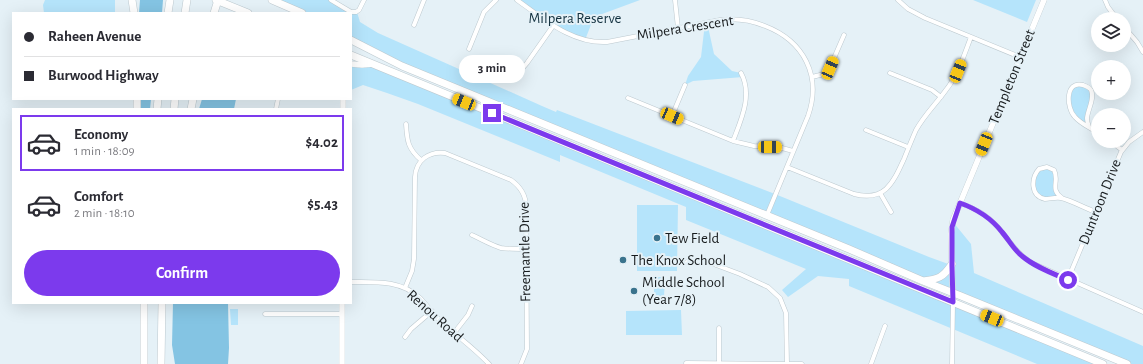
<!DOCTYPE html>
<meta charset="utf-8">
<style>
body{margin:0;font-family:"Alegreya Sans",sans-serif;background:#f2f2f3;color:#2b2b33;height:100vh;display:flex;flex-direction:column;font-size:15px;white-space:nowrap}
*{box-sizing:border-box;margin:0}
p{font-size:13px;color:#7c7c81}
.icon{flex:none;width:22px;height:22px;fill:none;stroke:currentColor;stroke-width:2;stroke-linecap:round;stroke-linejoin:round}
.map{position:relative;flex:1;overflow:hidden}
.details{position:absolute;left:12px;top:108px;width:340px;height:196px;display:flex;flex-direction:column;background:#fff;border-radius:0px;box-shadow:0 4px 16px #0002}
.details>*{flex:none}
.top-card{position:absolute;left:12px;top:12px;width:340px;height:88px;border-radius:0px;box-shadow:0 4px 16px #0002;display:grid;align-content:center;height:88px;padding:0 12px;background:#fff}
.tools{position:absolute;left:1091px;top:12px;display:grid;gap:8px}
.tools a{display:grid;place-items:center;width:40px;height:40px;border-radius:50%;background:#fff;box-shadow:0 4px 16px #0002;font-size:20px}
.end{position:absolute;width:18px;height:18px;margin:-9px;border:5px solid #7c3aed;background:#fff;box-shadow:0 0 0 2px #fff}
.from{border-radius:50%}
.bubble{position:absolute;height:28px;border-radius:14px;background:#fff;box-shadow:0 4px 16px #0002;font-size:13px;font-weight:700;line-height:28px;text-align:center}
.car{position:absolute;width:12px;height:24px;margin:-12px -6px;border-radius:5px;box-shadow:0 0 3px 1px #0007;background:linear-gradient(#f5c518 24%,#345 0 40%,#f5c518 0 76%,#345 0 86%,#f5c518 0)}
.top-card b{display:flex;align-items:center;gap:14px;height:38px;font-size:15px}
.top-card b+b{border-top:1px solid #e1e1e2}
.top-card i{width:10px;height:10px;background:#2b2b33}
ul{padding:7px 0 0;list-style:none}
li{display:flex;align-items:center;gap:12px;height:56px;margin:0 8px 6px;padding:0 4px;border:2px solid transparent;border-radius:0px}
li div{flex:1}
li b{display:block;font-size:15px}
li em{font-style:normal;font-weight:700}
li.on{border-color:#7c3aed}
li>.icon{width:36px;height:36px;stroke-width:1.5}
.cta{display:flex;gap:8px;margin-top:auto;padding:8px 12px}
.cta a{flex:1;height:46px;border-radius:24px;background:#7c3aed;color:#fff;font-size:16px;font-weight:700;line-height:46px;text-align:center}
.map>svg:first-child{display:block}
.green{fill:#b5e4fb}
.forest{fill:#84c4e3}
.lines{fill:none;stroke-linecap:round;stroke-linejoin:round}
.street-casing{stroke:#bdc9cf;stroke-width:5}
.secondary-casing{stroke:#bdc9cf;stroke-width:6}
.highway-casing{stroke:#bdc9cf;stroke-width:8}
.street{stroke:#fff;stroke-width:4}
.secondary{stroke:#fff;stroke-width:5.5}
.highway{stroke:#fff;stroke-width:7}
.route{stroke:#7c3aed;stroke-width:5}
.poi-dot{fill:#3a738d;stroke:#e5f1f7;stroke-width:1.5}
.labels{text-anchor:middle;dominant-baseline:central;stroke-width:4;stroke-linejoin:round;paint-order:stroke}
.park-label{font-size:15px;fill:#143240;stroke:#e5f1f7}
.street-label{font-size:15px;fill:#181c1e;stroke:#e5f1f7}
.poi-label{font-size:15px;fill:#181c1e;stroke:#e5f1f7;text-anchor:start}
</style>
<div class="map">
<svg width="1143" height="364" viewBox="0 0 1143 364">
<rect width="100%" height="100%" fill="#e5f1f7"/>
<path class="green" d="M45,0H115V13H44L43,5Z
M272,0H331L351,12H357L360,22L378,33L542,106L556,112L557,110L775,194L929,257L951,265L953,222L971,244L974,273L1143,346V364H1130L402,66L351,40V13H299Z
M517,0H640L594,17L585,40L575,37Z
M973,0H1036L1027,22Z
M707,22L714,54L732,71L741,73L743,77L693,81L685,85L688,76L701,57L705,23Z
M351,64H372L1103,364H1037L849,286V279L818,276L788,297L782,290L806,269L686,220V207L560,155V162L418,104L387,93L363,85L351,90Z
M1086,86L1092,93L1087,116L1089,127L1082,123L1070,109L1071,89L1073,87Z
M1045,167L1055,172V186L1062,198L1049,199L1036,194L1034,177L1036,172Z
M637,205H678L677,271H637Z
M654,277H665L664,297H654Z
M230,309H238V325H231Z
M681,310L682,335H626V311Z"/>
<path class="forest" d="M140,0H163L162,13H139Z
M140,99H151L150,109H140Z
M202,99H236L234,109H199Z
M173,303H228L229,348L228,364H175L172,345Z"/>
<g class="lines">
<g class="street-casing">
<path id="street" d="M331,0L351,12H356L359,10L364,0
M517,0C544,19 572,44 607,42L720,20C736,18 750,20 765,26C804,41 822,76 808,116L767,215
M675,0L678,28
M898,0L908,9L925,18L1020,57
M1105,0L1108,7L1117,19
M414,25L424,0
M1124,27L1137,42L1143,52
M469,49L484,12L496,0
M521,70L527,63L553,26
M890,73L932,90L941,97
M812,77L824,74L828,72L844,35
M628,98L733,141L754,146L782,148L793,151
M276,109L278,99
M672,116L685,85
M406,124C407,141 408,149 421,160
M1089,127C1088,124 1087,121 1087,118C1088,109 1095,98 1091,90C1089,87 1086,86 1083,85C1065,80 1066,108 1075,117C1081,124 1091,128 1098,133
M866,130L908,147
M733,141C741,120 753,95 741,73
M1110,141L1122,150
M787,167L854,194C885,202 893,183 904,159C908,149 912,139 916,130C925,114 936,104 946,90C958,75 964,55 971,37
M880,193L891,212
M1062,198C1049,189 1060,181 1054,170L1047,167L1039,169C1031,178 1030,196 1045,199C1050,199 1055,197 1061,198C1073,201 1084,208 1096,212
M960,203C975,208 987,215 997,226C1009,240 1016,253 1032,263L1143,312
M472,235C481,239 491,245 501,248C509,249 518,249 526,249
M687,262L700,261L708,262L740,274L768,287L780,298L786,313L787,364
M1068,279L1121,152L1129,142L1143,132
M351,282C375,282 401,280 420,298C428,306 434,316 443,323C458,337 475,349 489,364
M405,288L412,271L414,259L415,177C416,160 429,151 445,153L511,180C521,187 526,195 526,207L527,349L521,364
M265,314H342
M454,333L468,315L472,306
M405,337L411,329L432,311
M686,363L802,364
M719,364V328
M871,364L885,326
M952,364L953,303"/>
</g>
<g class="secondary-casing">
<path id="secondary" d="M351,64L362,65L373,64
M343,109V99
M953,303L951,234L953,220L1044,0
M342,364V303"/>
</g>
<g class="highway-casing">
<path id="highway" d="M132,0L134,13
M216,0L248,13
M272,0L302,13
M168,13L170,0
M185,13L187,0
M214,13L218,0
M351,40L402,66L849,249L923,281L961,296L1127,364
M351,55L1103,364
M137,99V109
M157,109L158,99
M174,109L175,99
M191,109L193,99
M923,281C938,279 943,278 952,264
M144,364V303
M161,364L162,303"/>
</g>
<use href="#street" class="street"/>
<use href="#secondary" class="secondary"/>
<use href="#highway" class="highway"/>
</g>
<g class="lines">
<path class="route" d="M492,113L953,302L952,266V227L960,203C977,209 991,218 1002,232C1009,240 1014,250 1022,256C1035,267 1052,273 1068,280"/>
</g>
<g class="poi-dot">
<circle cx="657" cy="238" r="4"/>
<circle cx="623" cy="260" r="4"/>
<circle cx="634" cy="291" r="4"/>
</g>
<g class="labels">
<g class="park-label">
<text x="575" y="18">Milpera Reserve</text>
</g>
<g class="street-label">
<text transform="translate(685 28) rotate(-9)">Milpera Crescent</text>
<text transform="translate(1012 77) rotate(-68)">Templeton Street</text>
<text transform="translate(1100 202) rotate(-68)">Duntroon Drive</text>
<text transform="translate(525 252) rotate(-91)">Freemantle Drive</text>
<text transform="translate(435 316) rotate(42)">Renou Road</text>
</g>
<g class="poi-label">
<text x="665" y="238">Tew Field</text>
<text x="631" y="260">The Knox School</text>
<text x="642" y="282">Middle School<tspan x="642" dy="17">(Year 7/8)</tspan></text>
</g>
</g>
</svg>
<div class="tools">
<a><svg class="icon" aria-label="layers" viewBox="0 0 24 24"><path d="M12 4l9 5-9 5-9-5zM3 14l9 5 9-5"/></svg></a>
<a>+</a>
<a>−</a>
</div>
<i class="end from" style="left:1068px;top:280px"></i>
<i class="end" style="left:492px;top:113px"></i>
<div class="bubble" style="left:459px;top:55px;width:66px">3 min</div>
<i class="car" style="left:830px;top:68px;rotate:23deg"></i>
<i class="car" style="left:958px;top:71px;rotate:22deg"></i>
<i class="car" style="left:464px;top:102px;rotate:292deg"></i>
<i class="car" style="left:672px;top:116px;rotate:113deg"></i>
<i class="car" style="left:984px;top:144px;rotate:202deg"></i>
<i class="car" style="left:770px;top:147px;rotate:91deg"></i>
<i class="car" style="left:992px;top:318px;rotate:292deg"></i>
<div class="top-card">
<b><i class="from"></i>Raheen Avenue</b>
<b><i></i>Burwood Highway</b>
</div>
<section class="details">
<ul>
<li class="on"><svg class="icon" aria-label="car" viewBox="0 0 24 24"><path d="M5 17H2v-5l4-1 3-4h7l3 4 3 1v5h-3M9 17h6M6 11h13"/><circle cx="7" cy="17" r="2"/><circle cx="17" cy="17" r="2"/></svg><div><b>Economy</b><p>1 min · 18:09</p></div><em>$4.02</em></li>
<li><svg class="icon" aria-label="car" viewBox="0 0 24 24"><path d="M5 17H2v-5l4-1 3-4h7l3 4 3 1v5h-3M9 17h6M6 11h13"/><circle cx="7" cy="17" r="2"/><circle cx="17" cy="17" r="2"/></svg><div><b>Comfort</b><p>2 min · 18:10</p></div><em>$5.43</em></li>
</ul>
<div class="cta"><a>Confirm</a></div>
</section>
</div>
